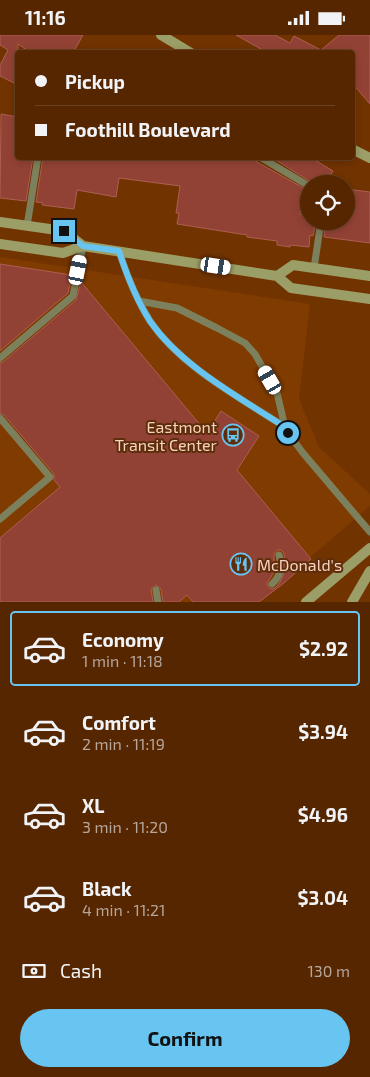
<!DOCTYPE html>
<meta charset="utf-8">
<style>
body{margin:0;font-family:"Exo 2",sans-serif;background:#5b2e0a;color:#f1f3f6;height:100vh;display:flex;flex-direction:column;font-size:19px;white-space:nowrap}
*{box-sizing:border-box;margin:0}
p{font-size:16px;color:#b6a599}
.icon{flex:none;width:28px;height:28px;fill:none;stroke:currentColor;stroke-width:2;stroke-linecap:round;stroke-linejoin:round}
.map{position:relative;height:567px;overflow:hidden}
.details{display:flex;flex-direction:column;background:#552600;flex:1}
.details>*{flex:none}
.top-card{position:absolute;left:15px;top:15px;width:340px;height:110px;border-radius:5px;box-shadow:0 2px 8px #0003,0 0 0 1px #6b4322;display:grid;align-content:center;height:110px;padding:0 20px;background:#552600}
.tools{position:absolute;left:300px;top:140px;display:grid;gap:10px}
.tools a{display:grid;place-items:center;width:55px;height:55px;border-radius:50%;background:#552600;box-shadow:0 2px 8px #0003,0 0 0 1px #6b4322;font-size:25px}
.end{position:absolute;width:22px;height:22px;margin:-11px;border:6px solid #68c4f0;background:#111;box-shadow:0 0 0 2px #111}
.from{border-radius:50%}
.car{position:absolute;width:15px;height:30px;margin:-15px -8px;border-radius:6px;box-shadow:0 0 4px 1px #0007;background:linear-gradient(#fff 24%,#345 0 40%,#fff 0 76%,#345 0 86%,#fff 0)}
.top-card b{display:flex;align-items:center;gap:18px;height:48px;font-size:19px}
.top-card b+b{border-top:1px solid #6b4322}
.top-card i{width:12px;height:12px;background:#f1f3f6}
ul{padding:9px 0 0;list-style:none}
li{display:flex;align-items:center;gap:15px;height:75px;margin:0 10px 8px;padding:0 10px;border:2px solid transparent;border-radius:5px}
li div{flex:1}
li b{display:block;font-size:19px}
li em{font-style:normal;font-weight:700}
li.selected{border-color:#68c4f0}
li>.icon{width:45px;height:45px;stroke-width:1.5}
.pay{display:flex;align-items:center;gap:12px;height:55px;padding:0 20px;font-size:19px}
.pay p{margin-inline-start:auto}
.button{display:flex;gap:10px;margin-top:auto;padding:10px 20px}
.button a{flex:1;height:58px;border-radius:30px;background:#68c4f0;color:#111;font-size:20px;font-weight:700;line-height:58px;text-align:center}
.status{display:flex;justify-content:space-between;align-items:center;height:35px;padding:0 25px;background:#552600;direction:ltr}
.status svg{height:14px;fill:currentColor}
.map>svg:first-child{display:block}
.built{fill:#803b00}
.building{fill:#924235;stroke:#ad5f51;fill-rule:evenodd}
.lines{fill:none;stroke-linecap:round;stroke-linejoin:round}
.service{stroke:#7d805d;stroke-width:7}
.secondary{stroke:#9b9e67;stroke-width:10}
.route{stroke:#68c4f0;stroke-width:6}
.labels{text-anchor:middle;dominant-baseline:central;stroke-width:4;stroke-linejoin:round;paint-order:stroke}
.poi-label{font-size:16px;fill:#fad3be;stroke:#5e2e0c;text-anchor:end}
</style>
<div class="status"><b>11:16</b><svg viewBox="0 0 49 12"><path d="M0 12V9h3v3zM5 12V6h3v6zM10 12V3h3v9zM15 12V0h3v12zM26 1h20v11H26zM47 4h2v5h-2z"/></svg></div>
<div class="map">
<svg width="370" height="567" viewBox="0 0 370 567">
<rect width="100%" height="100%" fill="#713300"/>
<path class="built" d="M0,222L310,269L299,364L319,412L370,459V471L258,567H0Z"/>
<path class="building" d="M0,0H83L73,18H31L18,9V50L0,41V30L8,15L0,10Z
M236,0H275L290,8L294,1L321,15L339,0H370V69L352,48V18H268Z
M1,79L18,82V122H33L26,166L0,163Z
M43,122H255L257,127L309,156V163L299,179L309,180V186H316L313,201L310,200L309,212L290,210V212L277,210V206L247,202V200L177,189L179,178H176L180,151L119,143L116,162L77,155L74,174L42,170L43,168L36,167Z
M271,122H310L333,136L325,149H314Z
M346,154L370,157V208L324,202L326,186H346Z
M0,229L72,240L68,258L0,316Z
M81,247L207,398L221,376L259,401L237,435L311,524L284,548L259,567H193L187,560L179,567H163L161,554L156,550L151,554L153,567H0V503L60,452L54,445V439L4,380L0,378V328L3,327L76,265ZM277,515H281L284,518L285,536L279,549L275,553L271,554L268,552L267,548L274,537V519Z"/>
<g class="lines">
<path class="service" d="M260,122L309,151
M27,191L38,122
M119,216C127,241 136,264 150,286C181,332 239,362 285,392
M314,233L321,186
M139,266L177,273L217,293L245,308L255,319L277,358L285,392L288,398L303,418L370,497
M0,323L73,261L83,211
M0,383L50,442L0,484
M272,549C281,541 282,530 279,520
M156,555L158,567"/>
<path class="secondary" d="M161,0L191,18
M352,114L370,123
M0,187L64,196L83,211
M0,209L63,218L83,211L277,241L291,253L370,264
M277,241L293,230L370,241
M306,567L370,513
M352,567L370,536"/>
</g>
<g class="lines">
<path class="route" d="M64,196L83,211L119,216C127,241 136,264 150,286C181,331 240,363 285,392L288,398"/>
</g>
<defs>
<g id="bus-ring" transform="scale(1.125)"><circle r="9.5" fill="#5e2e0c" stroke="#68c4f0" stroke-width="1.5"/><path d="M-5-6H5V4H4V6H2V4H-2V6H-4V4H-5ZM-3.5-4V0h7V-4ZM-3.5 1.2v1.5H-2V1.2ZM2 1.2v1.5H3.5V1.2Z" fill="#68c4f0"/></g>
<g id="restaurant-ring" transform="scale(1.125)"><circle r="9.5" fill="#5e2e0c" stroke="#68c4f0" stroke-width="1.5"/><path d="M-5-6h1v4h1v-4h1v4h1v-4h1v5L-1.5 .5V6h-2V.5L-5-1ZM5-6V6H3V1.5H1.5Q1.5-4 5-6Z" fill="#68c4f0"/></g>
</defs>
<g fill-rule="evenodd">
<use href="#bus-ring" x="233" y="400"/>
<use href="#restaurant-ring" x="241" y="529"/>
</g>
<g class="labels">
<g class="poi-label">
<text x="217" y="391">Eastmont<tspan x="217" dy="18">Transit Center</tspan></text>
<text x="257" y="529" text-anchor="start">McDonald's</text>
</g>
</g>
</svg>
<div class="tools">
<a><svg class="icon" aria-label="locate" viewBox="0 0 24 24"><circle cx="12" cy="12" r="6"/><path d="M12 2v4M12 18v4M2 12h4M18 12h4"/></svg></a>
</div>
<i class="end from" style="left:288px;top:398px"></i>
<i class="end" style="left:64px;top:196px"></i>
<i class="car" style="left:216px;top:231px;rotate:99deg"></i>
<i class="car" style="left:78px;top:235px;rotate:11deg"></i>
<i class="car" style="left:270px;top:345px;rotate:330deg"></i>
<div class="top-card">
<b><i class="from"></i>Pickup</b>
<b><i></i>Foothill Boulevard</b>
</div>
</div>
<section class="details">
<ul>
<li class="selected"><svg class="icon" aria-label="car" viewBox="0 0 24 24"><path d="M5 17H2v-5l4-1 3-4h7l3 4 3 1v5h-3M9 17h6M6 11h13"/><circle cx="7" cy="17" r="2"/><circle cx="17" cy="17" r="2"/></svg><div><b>Economy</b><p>1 min · 11:18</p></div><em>$2.92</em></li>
<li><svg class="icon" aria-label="car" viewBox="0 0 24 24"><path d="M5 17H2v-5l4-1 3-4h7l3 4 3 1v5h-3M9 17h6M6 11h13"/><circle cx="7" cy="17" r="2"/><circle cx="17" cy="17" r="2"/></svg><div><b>Comfort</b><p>2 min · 11:19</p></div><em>$3.94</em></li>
<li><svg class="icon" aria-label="car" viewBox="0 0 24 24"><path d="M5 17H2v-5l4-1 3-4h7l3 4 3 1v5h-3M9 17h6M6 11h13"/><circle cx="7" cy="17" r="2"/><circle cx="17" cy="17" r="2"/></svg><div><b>XL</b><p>3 min · 11:20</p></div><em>$4.96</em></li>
<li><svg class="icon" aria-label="car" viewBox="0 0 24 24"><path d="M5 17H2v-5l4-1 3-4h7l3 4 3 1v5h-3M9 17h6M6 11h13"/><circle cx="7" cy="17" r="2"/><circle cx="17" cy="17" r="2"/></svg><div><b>Black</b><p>4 min · 11:21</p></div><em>$3.04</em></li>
</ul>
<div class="pay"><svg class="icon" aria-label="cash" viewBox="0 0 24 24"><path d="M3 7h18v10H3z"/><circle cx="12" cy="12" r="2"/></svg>Cash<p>130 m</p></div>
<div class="button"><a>Confirm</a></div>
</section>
